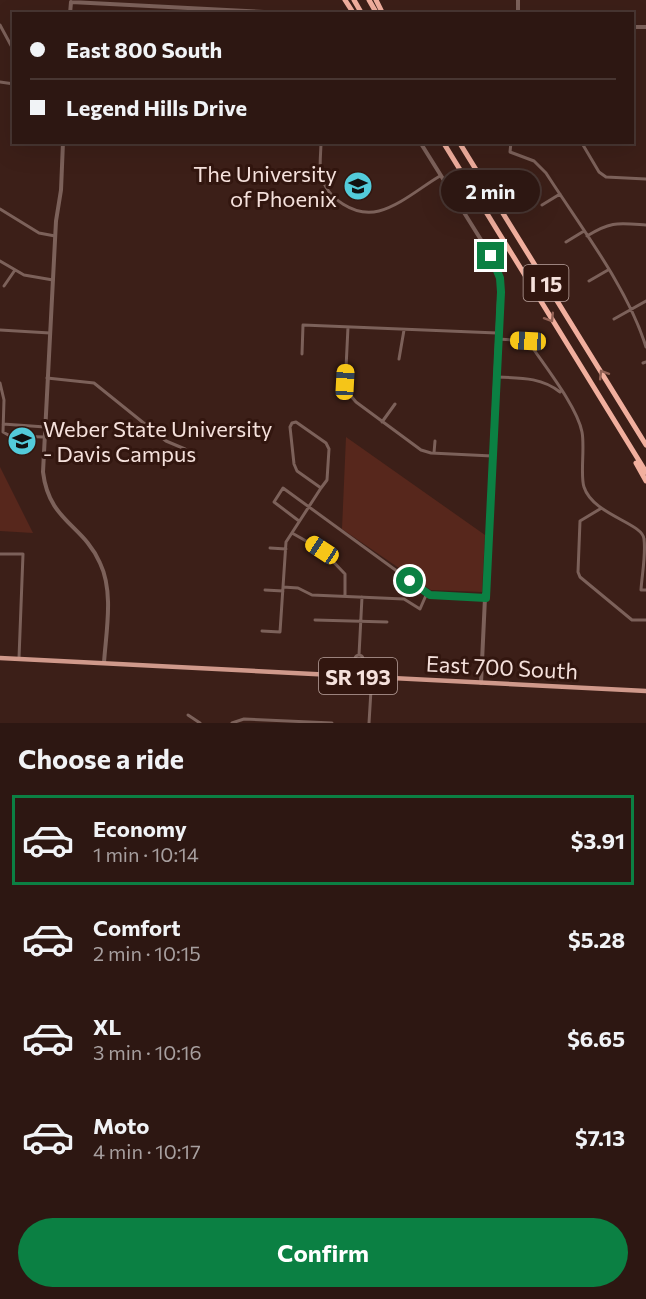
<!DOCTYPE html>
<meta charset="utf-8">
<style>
body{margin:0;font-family:Commissioner,sans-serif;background:#35201b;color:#f1f3f6;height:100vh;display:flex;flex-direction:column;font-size:22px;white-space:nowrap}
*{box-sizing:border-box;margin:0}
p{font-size:20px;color:#a79f9f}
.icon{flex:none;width:33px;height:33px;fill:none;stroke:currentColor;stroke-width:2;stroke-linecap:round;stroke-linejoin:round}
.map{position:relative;height:723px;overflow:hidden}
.drawer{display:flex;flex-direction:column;background:#2d1712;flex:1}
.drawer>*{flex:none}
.guide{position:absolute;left:12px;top:12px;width:622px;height:132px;border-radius:0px;box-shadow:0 6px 24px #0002,0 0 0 2px #483632;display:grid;align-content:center;height:132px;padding:0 18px;background:#2d1712}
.end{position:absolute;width:27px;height:27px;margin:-14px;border:8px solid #0b8043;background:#fff;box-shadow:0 0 0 3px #fff}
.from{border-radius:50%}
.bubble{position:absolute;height:42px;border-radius:21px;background:#2d1712;box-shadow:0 6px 24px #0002,0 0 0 2px #483632;font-size:20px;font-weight:700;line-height:42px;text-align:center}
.car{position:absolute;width:18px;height:36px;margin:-18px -9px;border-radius:8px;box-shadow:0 0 4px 2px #0007;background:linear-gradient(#f5c518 24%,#345 0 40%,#f5c518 0 76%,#345 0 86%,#f5c518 0)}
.guide b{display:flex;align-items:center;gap:21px;height:57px;font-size:22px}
.guide b+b{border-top:2px solid #483632}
.guide i{width:15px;height:15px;background:#f1f3f6}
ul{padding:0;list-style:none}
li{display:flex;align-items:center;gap:18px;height:90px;margin:0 12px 9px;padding:0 6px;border:3px solid transparent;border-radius:0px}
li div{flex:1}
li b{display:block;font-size:22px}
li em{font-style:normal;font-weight:700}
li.active{border-color:#0b8043}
li>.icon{width:54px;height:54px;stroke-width:1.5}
h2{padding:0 18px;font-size:27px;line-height:72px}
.cta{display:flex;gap:12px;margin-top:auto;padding:12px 18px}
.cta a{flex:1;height:69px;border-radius:36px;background:#0b8043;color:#fff;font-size:24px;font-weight:700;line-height:69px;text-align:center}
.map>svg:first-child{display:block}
.green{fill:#57271c}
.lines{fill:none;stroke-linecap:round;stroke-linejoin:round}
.minor{stroke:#7c615a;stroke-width:3}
.tertiary{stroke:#7c615a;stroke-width:4}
.primary{stroke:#d0998b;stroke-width:4.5}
.motorway{stroke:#f1af9e;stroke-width:5}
.oneway{stroke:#926256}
.route{stroke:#0b8043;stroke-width:8}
.labels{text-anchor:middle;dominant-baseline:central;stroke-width:6;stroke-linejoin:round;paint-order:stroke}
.shield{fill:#32160f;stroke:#baa49e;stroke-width:1.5}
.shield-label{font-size:21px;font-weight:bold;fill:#f5e1dc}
.poi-label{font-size:22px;fill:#f5e1dc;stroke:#32160f;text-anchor:end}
.street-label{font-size:22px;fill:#f5e1dc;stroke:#32160f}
</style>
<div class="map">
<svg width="646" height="723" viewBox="0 0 646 723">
<rect width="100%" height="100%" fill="#3c1f18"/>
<path class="green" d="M346,437L485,535L482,592L431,590L342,529Z
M0,467L33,533L0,531Z"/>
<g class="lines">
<path class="minor" d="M0,25L14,51
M0,82L14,84
M321,142C321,153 319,165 321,175C327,199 355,217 379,211C401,205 421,187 440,176
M511,142L510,152L534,161L546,173C580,226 628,288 646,347
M583,145L599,172L606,177L646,179
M542,205L560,194
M0,209L39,233L55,236
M587,236C611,221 618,223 646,225
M566,242L584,231
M0,261L24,275L53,280
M589,281L608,270
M4,286L15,270
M614,319L646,301
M348,327L345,389L356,402L421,450L431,453L492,456
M0,330L50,333
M498,339L528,341C543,364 577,406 582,432C585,447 580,476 584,487C593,515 643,523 644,539C646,555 642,574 641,590H646
M302,354L303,325L497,333
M399,359L404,330
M643,363L646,362
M496,377C520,378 541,377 560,392
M47,378L94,383L166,441L185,449
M0,383L4,400L3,432L10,436L44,437
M296,422L326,443L329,449L327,480L321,488L297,471L294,464L290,427L292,423Z
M382,422L395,404
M3,424L45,427
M434,453L435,441
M600,509L580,521L578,572L580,577L632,620H646
M299,521L274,502L283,488L427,593
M292,533L322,550L345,574V596
M270,548L286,549
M0,554H23L19,658
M283,587L298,588L312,595L404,599L420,609L427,593L430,595L486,598
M265,590L283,591
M315,620L387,622
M262,631L280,632L286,542L321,488
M355 659a4 4 0 1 1 8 0a4 4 0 1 1-8 0Z
M359,655L362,597
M358,676L359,663
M188,715L200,723
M232,723L244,719L332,723
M369,723L371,690"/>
<path class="tertiary" d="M71,2L305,14
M70,14L71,2
M518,14V0
M633,27H646
M63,142L61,190L56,221L43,472C49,522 83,524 100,563C114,592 106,632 104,663
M420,142L488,251L500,278L481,683"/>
<path class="primary" d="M0,658L646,691"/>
<path class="motorway" d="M345,0L354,14
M354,0L362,14
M369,0L377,14
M376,0L383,14
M443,142L646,472
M459,142L646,445
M636,463L646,481"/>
</g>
<defs><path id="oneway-chevron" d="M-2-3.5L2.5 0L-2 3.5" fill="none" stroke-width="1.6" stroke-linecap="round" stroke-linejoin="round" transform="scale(1.5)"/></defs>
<g class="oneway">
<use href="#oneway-chevron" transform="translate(550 318) rotate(58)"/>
<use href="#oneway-chevron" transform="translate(603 374) rotate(-122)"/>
</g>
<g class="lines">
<path class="route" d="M410,581L430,595L486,598L501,292L500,278L491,256"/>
</g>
<defs>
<g id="university-disc" transform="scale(1.5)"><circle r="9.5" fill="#53cbda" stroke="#32160f"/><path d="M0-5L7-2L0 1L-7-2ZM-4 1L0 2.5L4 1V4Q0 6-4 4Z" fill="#111"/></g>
</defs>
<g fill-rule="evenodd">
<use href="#university-disc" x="358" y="186"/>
<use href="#university-disc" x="22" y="441"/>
</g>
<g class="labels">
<g class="shield">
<rect x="523.5" y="265" width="45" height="36" rx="4.5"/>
<rect x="319" y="658" width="78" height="36" rx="4.5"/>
</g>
<g class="shield-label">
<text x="546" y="283">I 15</text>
<text x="358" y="676">SR 193</text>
</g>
<g class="poi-label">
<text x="337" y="173">The University<tspan x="337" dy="25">of Phoenix</tspan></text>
<text x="43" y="428" text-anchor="start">Weber State University<tspan x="43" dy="25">- Davis Campus</tspan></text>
</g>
<g class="street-label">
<text transform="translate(502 667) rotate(3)">East 700 South</text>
</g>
</g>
</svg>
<i class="end from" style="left:410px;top:581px"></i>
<i class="end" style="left:491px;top:256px"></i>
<div class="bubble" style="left:441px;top:170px;width:99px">2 min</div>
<i class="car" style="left:528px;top:341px;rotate:273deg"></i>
<i class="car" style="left:345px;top:382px;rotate:3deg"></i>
<i class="car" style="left:322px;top:550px;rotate:303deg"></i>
<div class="guide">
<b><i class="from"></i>East 800 South</b>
<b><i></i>Legend Hills Drive</b>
</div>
</div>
<section class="drawer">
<h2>Choose a ride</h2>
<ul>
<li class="active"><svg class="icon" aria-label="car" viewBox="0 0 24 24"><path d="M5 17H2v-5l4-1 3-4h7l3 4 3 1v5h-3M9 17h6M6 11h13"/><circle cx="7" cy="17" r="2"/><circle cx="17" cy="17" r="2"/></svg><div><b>Economy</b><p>1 min · 10:14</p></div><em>$3.91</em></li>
<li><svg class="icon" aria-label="car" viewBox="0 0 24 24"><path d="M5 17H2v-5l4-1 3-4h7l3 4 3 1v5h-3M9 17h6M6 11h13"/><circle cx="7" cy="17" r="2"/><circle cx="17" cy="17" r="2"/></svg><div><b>Comfort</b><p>2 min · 10:15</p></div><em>$5.28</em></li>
<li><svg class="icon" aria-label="car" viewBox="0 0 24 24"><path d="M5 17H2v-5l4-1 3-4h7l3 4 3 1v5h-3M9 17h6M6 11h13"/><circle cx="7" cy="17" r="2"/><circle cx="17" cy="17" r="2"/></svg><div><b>XL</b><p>3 min · 10:16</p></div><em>$6.65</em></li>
<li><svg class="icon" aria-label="car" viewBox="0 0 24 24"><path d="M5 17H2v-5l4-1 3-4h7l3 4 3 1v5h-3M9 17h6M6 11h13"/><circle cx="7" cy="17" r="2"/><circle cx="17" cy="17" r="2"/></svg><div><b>Moto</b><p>4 min · 10:17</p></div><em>$7.13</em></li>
</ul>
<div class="cta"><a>Confirm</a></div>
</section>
